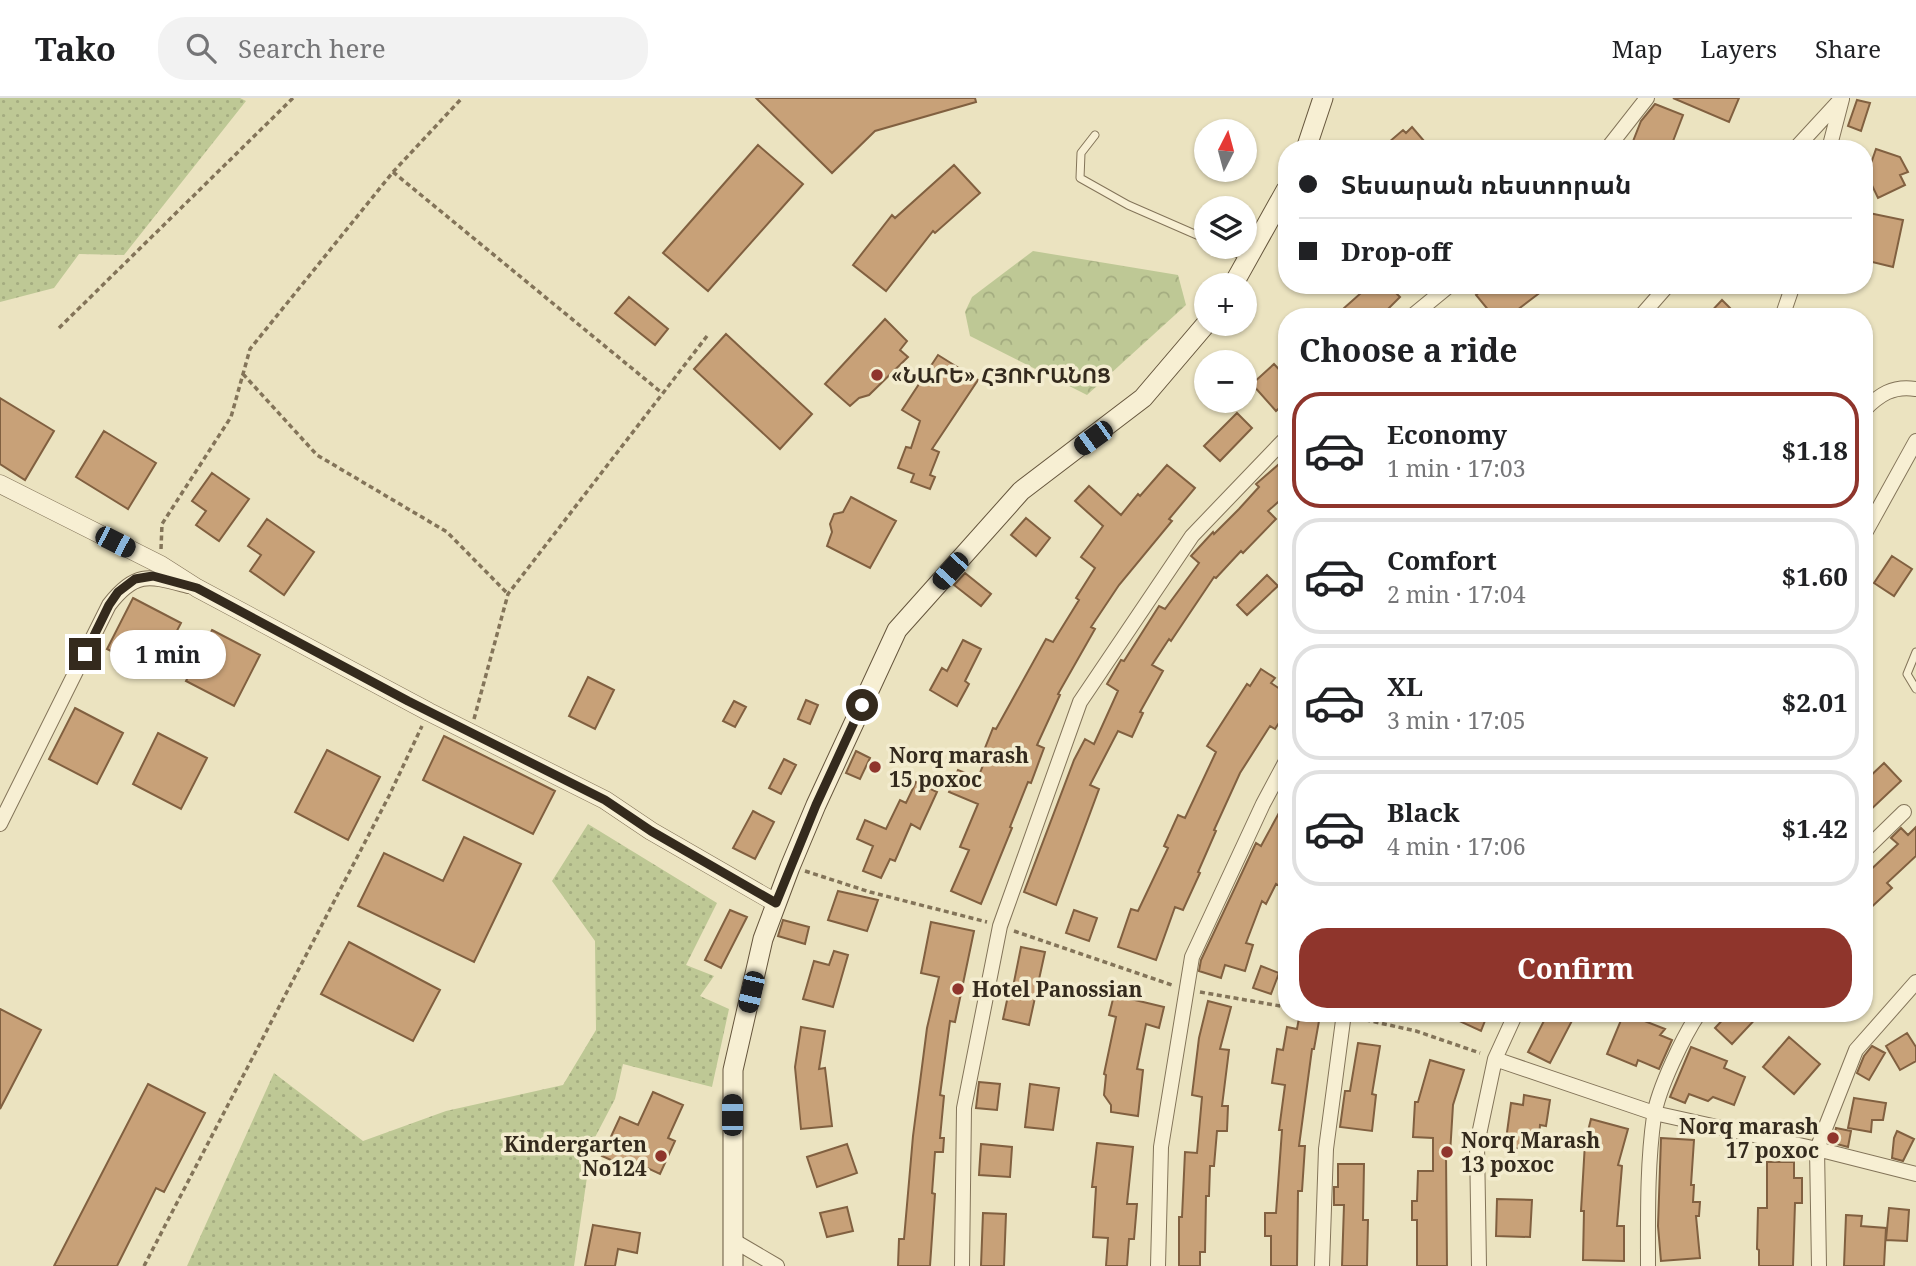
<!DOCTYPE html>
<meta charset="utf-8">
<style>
body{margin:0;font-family:"Noto Serif","Noto Sans Armenian",serif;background:#f2f2f2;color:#202124;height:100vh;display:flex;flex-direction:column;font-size:26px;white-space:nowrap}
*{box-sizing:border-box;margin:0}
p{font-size:23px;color:#757577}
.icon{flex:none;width:38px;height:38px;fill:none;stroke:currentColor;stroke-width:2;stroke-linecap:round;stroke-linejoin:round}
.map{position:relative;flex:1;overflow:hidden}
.sheet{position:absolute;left:1278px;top:210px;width:595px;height:714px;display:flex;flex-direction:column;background:#fff;border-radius:28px;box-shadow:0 2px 5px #0004}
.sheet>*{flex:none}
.guide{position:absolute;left:1278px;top:42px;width:595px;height:154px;border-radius:28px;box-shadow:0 2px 5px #0004;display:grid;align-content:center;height:154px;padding:0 21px;background:#fff}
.needle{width:46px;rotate:6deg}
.tools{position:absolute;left:1194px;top:21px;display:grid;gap:14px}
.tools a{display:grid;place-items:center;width:63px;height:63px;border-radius:50%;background:#fff;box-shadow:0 2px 5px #0004;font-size:35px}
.end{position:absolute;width:32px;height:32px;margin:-16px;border:9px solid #342a1d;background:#fff;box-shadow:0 0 0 4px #fff}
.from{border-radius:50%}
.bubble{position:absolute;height:49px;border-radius:24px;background:#fff;box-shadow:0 2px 5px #0004;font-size:23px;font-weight:700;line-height:49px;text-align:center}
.car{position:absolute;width:21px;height:42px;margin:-21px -10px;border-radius:9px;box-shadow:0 0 5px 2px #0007;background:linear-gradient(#222 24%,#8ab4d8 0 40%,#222 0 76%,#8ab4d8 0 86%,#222 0)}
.guide b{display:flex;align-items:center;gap:24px;height:66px;font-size:26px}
.guide b+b{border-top:2px solid #e0e0e0}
.guide i{width:18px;height:18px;background:#202124}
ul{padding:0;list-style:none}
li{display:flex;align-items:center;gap:21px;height:116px;margin:0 14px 10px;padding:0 7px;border:4px solid #e0e0e0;border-radius:28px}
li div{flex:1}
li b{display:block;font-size:26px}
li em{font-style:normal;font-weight:700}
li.current{border-color:#8f352c}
li>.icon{width:63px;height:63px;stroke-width:1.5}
h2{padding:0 21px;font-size:32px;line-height:84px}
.button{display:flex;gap:14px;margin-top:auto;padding:14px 21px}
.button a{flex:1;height:80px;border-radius:28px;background:#8f352c;color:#fff;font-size:28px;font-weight:700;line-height:80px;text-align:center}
header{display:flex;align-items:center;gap:42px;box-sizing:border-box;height:98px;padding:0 35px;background:#fff;border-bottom:2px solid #e0e0e0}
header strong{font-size:33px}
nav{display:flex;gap:38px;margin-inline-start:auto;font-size:24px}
.search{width:490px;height:63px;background:#f2f2f2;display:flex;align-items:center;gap:18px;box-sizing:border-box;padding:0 24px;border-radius:28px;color:#757577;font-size:26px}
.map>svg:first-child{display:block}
.grass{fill:url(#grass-dots)}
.forest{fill:url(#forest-crowns)}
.building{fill:#c8a178;stroke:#816040;stroke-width:2}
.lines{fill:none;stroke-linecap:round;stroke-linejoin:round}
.service-casing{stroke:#837459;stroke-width:9}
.minor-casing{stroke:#837459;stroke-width:16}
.tertiary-casing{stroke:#837459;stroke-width:19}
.secondary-casing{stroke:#65553c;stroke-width:21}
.path{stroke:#837459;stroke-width:3.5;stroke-dasharray:5 3.5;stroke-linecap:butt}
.service{stroke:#f7efd3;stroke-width:7}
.minor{stroke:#f7efd3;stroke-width:14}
.tertiary{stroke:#f7efd3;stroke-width:18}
.secondary{stroke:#f7efd3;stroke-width:19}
.route{stroke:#342a1d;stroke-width:9}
.poi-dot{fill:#8f352c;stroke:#f3eccf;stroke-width:2.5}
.labels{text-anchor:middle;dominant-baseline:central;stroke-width:7;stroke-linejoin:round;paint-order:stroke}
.poi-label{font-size:21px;font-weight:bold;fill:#342a1d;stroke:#f3eccf;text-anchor:start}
</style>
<header>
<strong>Tako</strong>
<div class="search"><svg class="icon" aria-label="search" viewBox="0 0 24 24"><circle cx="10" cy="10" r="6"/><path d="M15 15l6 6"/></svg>Search here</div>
<nav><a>Map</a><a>Layers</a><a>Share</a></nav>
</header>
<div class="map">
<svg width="1916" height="1168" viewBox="0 0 1916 1168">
<defs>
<pattern id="grass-dots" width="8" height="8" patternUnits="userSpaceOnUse" patternTransform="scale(1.75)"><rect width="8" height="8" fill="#bec895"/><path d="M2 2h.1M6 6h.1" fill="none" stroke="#a4ac80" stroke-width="1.8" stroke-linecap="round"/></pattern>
<pattern id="forest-crowns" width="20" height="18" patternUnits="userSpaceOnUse" patternTransform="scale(1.75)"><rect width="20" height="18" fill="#bec895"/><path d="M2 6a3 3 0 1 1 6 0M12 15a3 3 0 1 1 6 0" fill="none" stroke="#a4ac80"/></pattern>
</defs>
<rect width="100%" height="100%" fill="#ebe3c0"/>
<path class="grass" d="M0,0H240L246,3L124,157L79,156L54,190L0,204Z
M588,726L717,805L686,867L714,878L700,898L729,911L712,989L623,966L615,1001L592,1045L574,1168H187L274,975L363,1043L446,1013L563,987L596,932L595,843L552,783Z"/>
<path class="forest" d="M1033,153L1178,177L1186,207L1087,297L970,238L965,214L972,199Z"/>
<path class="building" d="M756,0H975L976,4L875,33L832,75Z
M1673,0H1739L1729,24Z
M1857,2L1870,5L1861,33L1848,28Z
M1655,6L1683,17L1670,51H1630L1641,23Z
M1412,29L1424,43L1415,51H1381L1403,32L1406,35Z
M758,47L803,86L708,193L663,155Z
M1876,51L1900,59L1908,74L1900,77L1905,87L1878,100L1867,77Z
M954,67L980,95L935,135L933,133L886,193L853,167L892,117L895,120Z
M1869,115L1903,122L1893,169L1864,162V139Z
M1353,187H1388L1400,199L1380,219H1334L1361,195Z
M1489,187H1550L1508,219H1494L1476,197Z
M629,199L668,231L655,247L615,215Z
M1722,202L1739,219H1706Z
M885,221L907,243L900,252L908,259L869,297L859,300L850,308L825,286Z
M726,236L812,316L780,351L694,271Z
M938,257L978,282L932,351L939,354L930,377L935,379L930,391L911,384L914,376L898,370L906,349L911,350L920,323L902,312Z
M1274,266L1286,279V304L1276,313L1252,286Z
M0,300L54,333L25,382L0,366Z
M1237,315L1252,330L1220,363L1204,348Z
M104,333L156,365L128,411L76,379Z
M1286,360V397L1268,413L1276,421L1243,455L1241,453L1216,480L1214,479L1171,543L1169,541L1152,567L1163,573L1140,614L1143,615L1132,639L1118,633L1090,687L1099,691L1056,807L1024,794L1074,662L1085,641L1094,646L1118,593L1107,586L1121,562L1124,563L1159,508L1165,511L1199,465L1191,458L1213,434L1214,436L1239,411L1259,389L1256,386Z
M1167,367L1195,390L1169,421L1172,423L1119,487L1091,529L1095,531L1058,596L1060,597L1037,647L1044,650L1031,685L1028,684L1010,729L1012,730L981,806L951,793L969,752L960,749L978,706L949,694L958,672L978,680L989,652L985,650L993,630L996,631L1046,541L1053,544L1079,502L1076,500L1095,470L1081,459L1103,428L1075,403L1089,388L1121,417L1138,396L1140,398Z
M212,375L249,401L219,443L196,427L206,413L192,403Z
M851,399L896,423L870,470L827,448L832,434L830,426L834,416L843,414Z
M1026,420L1050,440L1036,458L1011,437Z
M267,421L314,454L284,497L250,473L261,457L248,448Z
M1892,458L1912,471L1894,498L1874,485Z
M965,475L991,496L981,508L954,487Z
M1267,477L1278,488L1247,517L1237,507Z
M133,500L181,525L155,575L107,551Z
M212,532L260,557L234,608L186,583Z
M963,542L981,551L965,583L969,586L957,608L930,592L942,570L947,573Z
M1261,571L1275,580L1271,585L1286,595V614L1275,631L1270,628L1240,675L1214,732L1216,733L1198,774L1200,775L1183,812L1175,809L1156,862L1118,849L1131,811L1138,813L1168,750L1164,748L1178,717L1185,720L1216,654L1207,648L1247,586L1250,588Z
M588,579L614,592L595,631L569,618Z
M806,602L818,607L810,626L798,621Z
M734,603L746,609L735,629L723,623Z
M75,610L123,635L97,686L49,661Z
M158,635L207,660L181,711L133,686Z
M444,638L555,693L533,736L423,682Z
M327,652L380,679L348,742L295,714Z
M856,653L870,660L860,681L846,675Z
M784,661L796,667L781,696L769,690Z
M1884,665L1901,683L1864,718V684Z
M916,684L937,694L920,731L911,726L895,763L890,761L881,780L863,773L873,748L857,741L865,722L886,731L900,702L906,705Z
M1286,702V792L1276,786L1266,806L1262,803L1246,845L1253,847L1245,873L1225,867L1221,880L1199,873L1201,862L1256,745L1261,748Z
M753,713L774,724L755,761L733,750Z
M1916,729V758L1887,785L1892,790L1864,816V778L1898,746L1891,740L1901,730L1908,737Z
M464,739L521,766L474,864L358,808L384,755L443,783Z
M838,793L878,802L867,833L828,822Z
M730,812L747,819L721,870L705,862Z
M1074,812L1097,820L1089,843L1066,835Z
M783,822L809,829L805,846L778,838Z
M931,824L974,833L955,924L950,923L940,997L944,998L940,1040H944L943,1054H935L932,1095L935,1096L930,1168H898L899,1141H904L913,1038L927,930L939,879L921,875Z
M349,844L440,892L413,943L321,896Z
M1021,849L1045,854L1029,927L1003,921L1009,893L1012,894Z
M834,853L848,857L833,909L803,901L814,863L829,867Z
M1261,868L1279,875L1271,896L1253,890Z
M1114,897L1164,909L1159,930L1146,926L1137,971L1143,972L1138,1018L1111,1014V1007L1104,997L1106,977L1104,976L1116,919L1109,917Z
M1208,903L1231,909L1220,951L1229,952L1222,1008H1228L1227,1033H1217L1214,1068H1210L1209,1098H1206L1205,1154H1200V1168H1179V1119H1182L1185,1054L1197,1055L1202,999L1192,997L1199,940Z
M0,911L41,932L0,1011Z
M1442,915H1488L1481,933Z
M1548,915H1576L1550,965L1528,954Z
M1624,915L1665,931L1660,937L1672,942L1659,971L1638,962L1636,968L1607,956Z
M1729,915H1761L1732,946L1715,930Z
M1299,920L1319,923L1314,951H1312L1299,1048H1305L1302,1093H1298L1297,1168H1271V1138H1265V1115H1276L1282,1032H1279L1285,987L1272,985L1277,951L1283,952L1287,929L1297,931Z
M801,929L825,933L819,971L825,970L832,1028L801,1031L795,969Z
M1907,935L1916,949V963L1900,972L1886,948Z
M1789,939L1820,966L1794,996L1763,969Z
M1358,945L1380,948L1372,996L1376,997L1372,1033L1340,1029L1345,993H1350Z
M1872,948L1885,955L1869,982L1857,975L1864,958Z
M1691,949L1727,963L1724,970L1745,979L1734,1007L1713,999L1708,1003L1689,996L1685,1005L1670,999Z
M1430,962L1464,972L1453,1007L1450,1056H1446L1447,1168H1417V1122H1412V1103H1417L1418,1073H1433V1040L1413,1039L1415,1004H1418Z
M979,984L1000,986L997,1012L976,1010Z
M148,986L205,1015L164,1094L156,1090L117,1168H54Z
M1030,986L1059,990L1053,1032L1025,1029Z
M653,994L683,1007L668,1040L675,1043L660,1076L626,1060L622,1067L602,1058L620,1019L638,1027Z
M1524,997L1550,1002L1546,1028L1540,1027L1538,1052L1505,1049L1511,1005L1523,1007Z
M1854,1000L1886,1005L1883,1022H1872L1871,1034L1848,1030Z
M1591,1021L1628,1031L1618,1067L1622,1068L1617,1128H1624V1163L1583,1162L1584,1113H1581L1585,1045Z
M1836,1030L1851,1033L1848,1049L1833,1045Z
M1897,1033L1914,1041L1903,1063L1892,1060L1894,1040Z
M1661,1040L1694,1042L1691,1087H1694L1693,1104H1700L1699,1118H1696L1700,1160L1661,1163L1658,1128Z
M1097,1045L1133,1049L1127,1106H1137L1134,1141H1129L1127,1168H1106L1108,1140L1093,1139L1096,1089H1092Z
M847,1046L857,1075L817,1089L807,1059Z
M981,1046L1012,1049L1010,1079L979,1077Z
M1767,1064H1794V1080H1802V1105H1795L1793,1168H1759V1152L1757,1151L1758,1110H1767Z
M1338,1066H1364L1363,1122H1368L1367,1168H1342L1344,1107H1334V1089H1338Z
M1497,1101L1532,1102L1530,1139L1496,1138Z
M847,1109L853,1133L827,1139L820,1115Z
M1889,1110L1909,1112L1907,1143L1886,1142Z
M983,1115L1006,1116L1004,1168H981Z
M1846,1117L1862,1118L1861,1128L1886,1130L1884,1168H1844Z
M593,1127L640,1135L637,1155L618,1151L615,1168H585Z"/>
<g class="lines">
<g class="service-casing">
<path id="service" d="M1095,37L1081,55L1080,80L1128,107L1206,141
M1222,149L1248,160
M1916,554L1907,576L1916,591"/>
</g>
<g class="minor-casing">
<path id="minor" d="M1607,51L1647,0
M1795,51L1842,0
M1829,51L1842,1
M1411,219L1450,187
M1640,219L1668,187
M1782,219L1793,187
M1864,312C1879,297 1893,287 1916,291
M1864,437L1916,343
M0,726L109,507C136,472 150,478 188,488
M1864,753L1904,714
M1495,961L1654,1015L1817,1051L1916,1076
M731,1141L777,1168
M962,1168L964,1010L1000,828L1080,604L1192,438L1286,340
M1158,1168L1161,1049L1192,859L1263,706L1286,663
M1322,1168L1326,1051L1344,915
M1479,1168L1477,1046L1495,961L1516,915
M1648,1168C1648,1118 1647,1067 1654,1018C1658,991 1684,937 1699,915
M1819,1168L1817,1051L1856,952L1916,884"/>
</g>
<g class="tertiary-casing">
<path id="tertiary" d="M0,386L161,467L197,490L429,614L605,702L651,733L776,805"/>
</g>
<g class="secondary-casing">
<path id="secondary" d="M1306,51L1323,0
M1233,187L1286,92
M733,1168V972L763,841L790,769L816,707L897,532L1021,393L1143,300L1206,226"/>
</g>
<path class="path" d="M393,74L662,295
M59,230L293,0
M243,276L317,357L447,434L508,496
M161,451L162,426L231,319L250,251L393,74L462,0
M474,621L508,496L707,238
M805,773L870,794L987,824
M1014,833L1172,887
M1200,894L1286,909
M1357,920L1416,933L1480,955
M144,1168L389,698L422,628"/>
<use href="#service" class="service"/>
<use href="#minor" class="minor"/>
<use href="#tertiary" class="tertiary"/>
<use href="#secondary" class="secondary"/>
</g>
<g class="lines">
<path class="route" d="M85,556L109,507L118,494L135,481L153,478L197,490L408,603L605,702L651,733L776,805L816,707L862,607"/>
</g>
<g class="poi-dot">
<circle cx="877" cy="277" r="7"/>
<circle cx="875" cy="669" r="7"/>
<circle cx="958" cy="891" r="7"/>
<circle cx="1833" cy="1040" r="7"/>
<circle cx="1447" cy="1054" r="7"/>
<circle cx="661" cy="1058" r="7"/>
</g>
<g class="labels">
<g class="poi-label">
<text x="891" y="277">«ՆԱՐԵ» ՀՅՈՒՐԱՆՈՑ</text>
<text x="889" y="657">Norq marash<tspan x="889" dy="24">15 poxoc</tspan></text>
<text x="972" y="891">Hotel Panossian</text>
<text x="1819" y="1028" text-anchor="end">Norq marash<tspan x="1819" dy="24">17 poxoc</tspan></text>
<text x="1461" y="1042">Norq Marash<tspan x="1461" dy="24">13 poxoc</tspan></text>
<text x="647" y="1046" text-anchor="end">Kindergarten<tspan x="647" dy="24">No124</tspan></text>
</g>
</g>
</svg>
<div class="tools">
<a><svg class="needle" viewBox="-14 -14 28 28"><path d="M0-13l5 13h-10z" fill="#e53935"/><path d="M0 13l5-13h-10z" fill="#757577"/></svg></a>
<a><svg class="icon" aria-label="layers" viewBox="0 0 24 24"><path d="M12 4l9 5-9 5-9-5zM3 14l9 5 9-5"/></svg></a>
<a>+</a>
<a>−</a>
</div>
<i class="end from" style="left:862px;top:607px"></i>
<i class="end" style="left:85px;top:556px"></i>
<div class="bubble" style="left:110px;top:532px;width:116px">1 min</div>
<i class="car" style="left:1093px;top:340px;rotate:234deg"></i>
<i class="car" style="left:115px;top:444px;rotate:117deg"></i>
<i class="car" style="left:950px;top:473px;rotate:222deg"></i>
<i class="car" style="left:751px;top:894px;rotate:193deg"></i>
<i class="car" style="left:732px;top:1017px;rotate:0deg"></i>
<div class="guide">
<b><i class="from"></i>Տեսարան ռեստորան</b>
<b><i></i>Drop-off</b>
</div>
<section class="sheet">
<h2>Choose a ride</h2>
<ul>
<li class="current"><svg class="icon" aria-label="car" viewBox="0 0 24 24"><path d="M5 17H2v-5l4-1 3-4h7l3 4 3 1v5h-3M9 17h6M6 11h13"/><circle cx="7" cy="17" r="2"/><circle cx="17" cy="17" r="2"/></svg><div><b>Economy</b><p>1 min · 17:03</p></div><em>$1.18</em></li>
<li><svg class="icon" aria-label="car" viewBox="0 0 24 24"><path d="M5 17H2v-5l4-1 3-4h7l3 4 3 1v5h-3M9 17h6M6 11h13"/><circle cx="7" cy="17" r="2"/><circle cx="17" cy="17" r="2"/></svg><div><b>Comfort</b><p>2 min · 17:04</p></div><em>$1.60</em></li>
<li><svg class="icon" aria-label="car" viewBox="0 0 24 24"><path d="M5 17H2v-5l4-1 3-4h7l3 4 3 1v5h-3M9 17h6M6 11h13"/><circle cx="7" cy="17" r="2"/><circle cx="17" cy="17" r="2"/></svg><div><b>XL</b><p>3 min · 17:05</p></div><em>$2.01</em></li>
<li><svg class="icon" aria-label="car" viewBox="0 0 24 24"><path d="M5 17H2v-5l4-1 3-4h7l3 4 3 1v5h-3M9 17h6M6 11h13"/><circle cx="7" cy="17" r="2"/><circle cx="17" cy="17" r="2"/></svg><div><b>Black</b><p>4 min · 17:06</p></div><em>$1.42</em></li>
</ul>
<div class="button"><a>Confirm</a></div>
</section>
</div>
